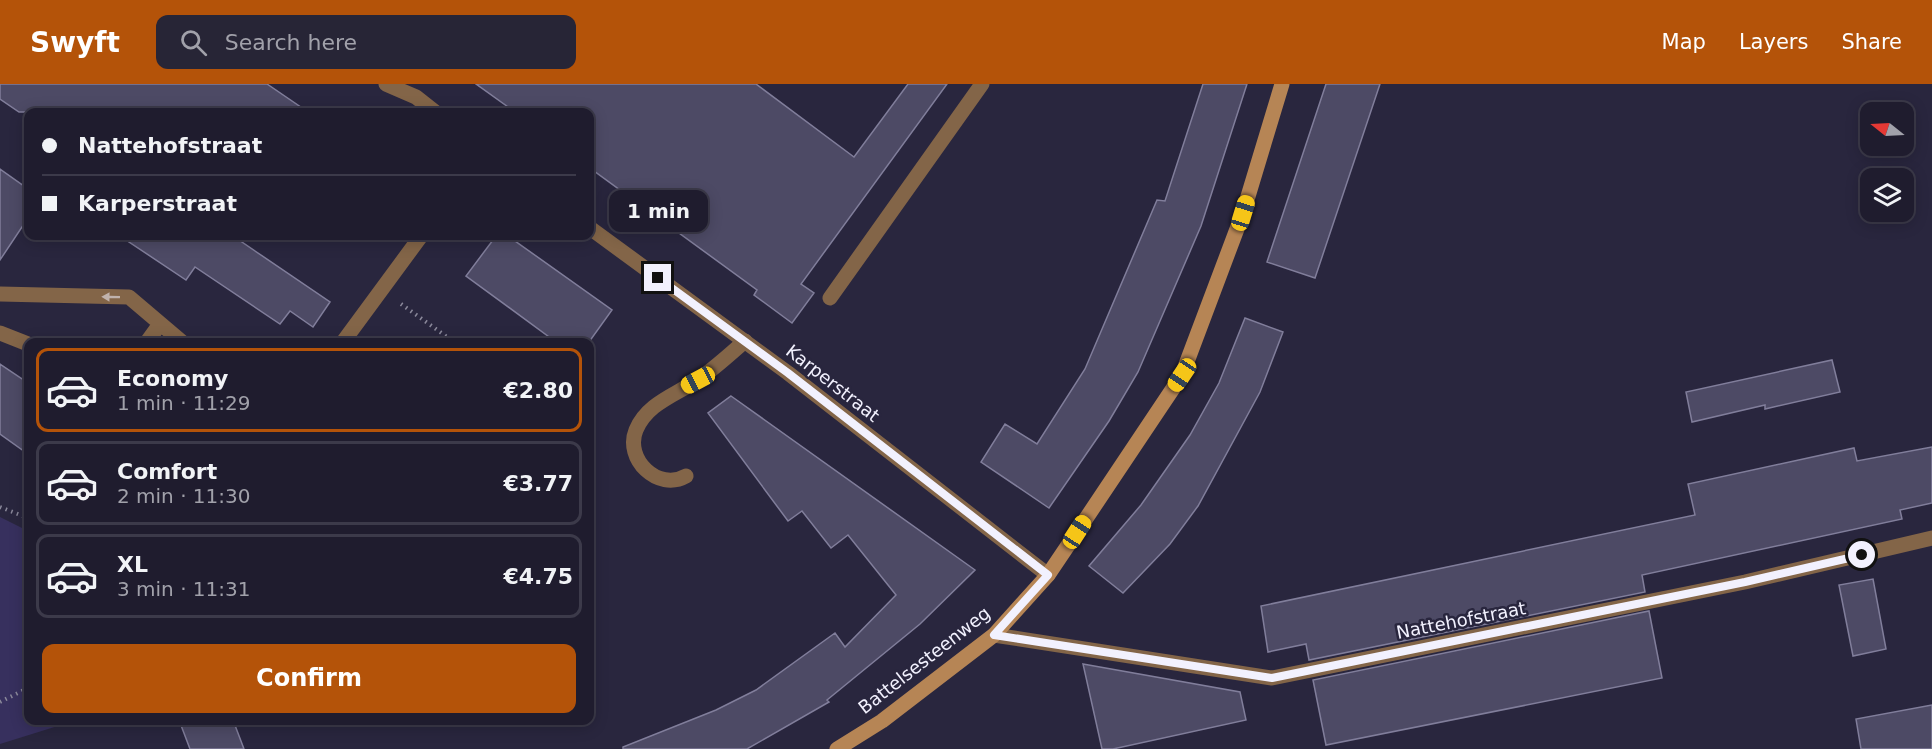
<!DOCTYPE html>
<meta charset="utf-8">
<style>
body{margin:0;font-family:"DejaVu Sans",sans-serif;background:#272536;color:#f1f3f6;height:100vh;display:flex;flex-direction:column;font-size:22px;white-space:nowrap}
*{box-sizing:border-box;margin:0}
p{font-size:20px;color:#a1a1aa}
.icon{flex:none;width:33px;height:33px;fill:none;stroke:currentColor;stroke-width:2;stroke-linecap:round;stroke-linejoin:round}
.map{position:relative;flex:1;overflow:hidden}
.side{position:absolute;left:24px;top:254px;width:570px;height:387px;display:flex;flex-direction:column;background:#1f1c2e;border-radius:12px;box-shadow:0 3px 15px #0003,0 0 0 2px #3c3a4a}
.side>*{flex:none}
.hud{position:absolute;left:24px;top:24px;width:570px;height:132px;border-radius:12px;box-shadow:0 3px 15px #0003,0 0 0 2px #3c3a4a;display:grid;align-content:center;height:132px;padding:0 18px;background:#1f1c2e}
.needle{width:39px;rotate:288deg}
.tools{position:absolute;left:1860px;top:18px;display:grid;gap:12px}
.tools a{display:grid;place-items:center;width:54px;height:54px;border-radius:12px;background:#1f1c2e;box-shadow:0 3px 15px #0003,0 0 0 2px #3c3a4a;font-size:30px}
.end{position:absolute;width:27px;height:27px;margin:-14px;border:8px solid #f2f1fe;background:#111;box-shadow:0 0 0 3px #111}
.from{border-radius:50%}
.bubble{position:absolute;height:42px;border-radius:12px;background:#1f1c2e;box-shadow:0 3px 15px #0003,0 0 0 2px #3c3a4a;font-size:20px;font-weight:700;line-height:42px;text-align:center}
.car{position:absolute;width:18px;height:36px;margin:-18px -9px;border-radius:8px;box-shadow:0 0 4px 2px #0007;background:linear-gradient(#f5c518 24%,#345 0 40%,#f5c518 0 76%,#345 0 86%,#f5c518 0)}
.hud b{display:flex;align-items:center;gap:21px;height:57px;font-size:22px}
.hud b+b{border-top:2px solid #3c3a4a}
.hud i{width:15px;height:15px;background:#f1f3f6}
ul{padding:10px 0 0;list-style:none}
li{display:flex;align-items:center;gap:18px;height:84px;margin:0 12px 9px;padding:0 6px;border:3px solid #3c3a4a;border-radius:12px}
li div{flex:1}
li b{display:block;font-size:22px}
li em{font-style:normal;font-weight:700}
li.current{border-color:#b45309}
li>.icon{width:54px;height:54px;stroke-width:1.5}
.button{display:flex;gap:12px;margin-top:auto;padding:12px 18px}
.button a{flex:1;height:69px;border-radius:12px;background:#b45309;color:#fff;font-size:24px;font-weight:700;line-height:69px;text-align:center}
header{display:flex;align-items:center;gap:36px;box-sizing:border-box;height:84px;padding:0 30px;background:#b45309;color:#fff}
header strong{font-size:28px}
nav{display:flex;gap:33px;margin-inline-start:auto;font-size:21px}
.search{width:420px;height:54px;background:#272536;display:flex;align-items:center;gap:15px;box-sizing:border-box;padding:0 21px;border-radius:12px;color:#a1a1aa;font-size:22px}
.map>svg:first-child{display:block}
.green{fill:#37305e}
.building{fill:#4d4a65;stroke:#817e9b;stroke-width:1.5}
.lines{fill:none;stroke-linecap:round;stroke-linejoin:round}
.path{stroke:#8a889a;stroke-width:4;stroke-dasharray:1.5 4.5;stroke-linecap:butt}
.service{stroke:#836548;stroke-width:15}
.minor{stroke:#836548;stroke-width:15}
.secondary{stroke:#b68555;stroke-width:15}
.oneway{fill:#c0b2ac}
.route{stroke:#f2f1fe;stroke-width:8}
.labels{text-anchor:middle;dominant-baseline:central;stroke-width:5;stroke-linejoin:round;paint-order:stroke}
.street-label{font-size:18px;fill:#f2f1fe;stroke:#29263e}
</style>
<header>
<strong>Swyft</strong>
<div class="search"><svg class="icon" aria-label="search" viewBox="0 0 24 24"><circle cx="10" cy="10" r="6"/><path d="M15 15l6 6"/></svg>Search here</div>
<nav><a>Map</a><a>Layers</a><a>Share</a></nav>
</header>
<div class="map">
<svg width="1932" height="665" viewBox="0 0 1932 665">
<rect width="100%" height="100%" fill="#29263e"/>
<path class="green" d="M0,433L28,447V636H77L0,660Z"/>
<path class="building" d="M0,0H267L308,28H19L0,15Z
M476,0H756L854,73L908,0H947L801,200L814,209L792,239L754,211L757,206L590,84V28H515Z
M1203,0H1247L1201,142L1138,288L1109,337L1049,424L981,378L1005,340L1037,360L1085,285L1157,116L1165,117Z
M1326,0H1380L1315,194L1267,178Z
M0,85L28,105V134L0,176Z
M120,152H233L330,218L313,243L290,227L280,240L195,183L186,196Z
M496,152H508L612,226L589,258H556L466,192Z
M1245,234L1283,248L1260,308L1198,422L1170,460L1123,509L1089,482L1141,421L1190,351L1219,299Z
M1832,276L1840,308L1765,325V321L1692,338L1686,308Z
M0,280L28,299V370L0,350Z
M731,312L975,486L920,540L827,616L829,618L747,665H623V663L716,626L756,606L835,549L845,563L896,511L848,451L831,464L802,427L788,437L708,329Z
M1932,363V419L1900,426L1902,435L1642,491L1645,508L1309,576L1306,560L1268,568L1261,522L1695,431L1688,400L1854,364L1857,377Z
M1873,495L1886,565L1853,572L1839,501Z
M1649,527L1662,594L1326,661L1313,596Z
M1083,580L1240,608L1246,636L1113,665H1102Z
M1932,621V665H1861L1856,635Z
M179,636H233L244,665H190Z"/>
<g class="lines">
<path class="path" d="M401,220L454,258
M0,423L28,434
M0,618L28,604"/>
<path class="service" d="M830,214L982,0
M686,392C658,408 624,375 636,346C647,319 676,311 699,295C715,284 730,270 745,257"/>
<path class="minor" d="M386,0L416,13L435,28
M590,144L788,289L1048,491
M0,210L129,213L182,258
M0,249L28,260
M147,258L160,240
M343,258L421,152
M994,551L1272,594L1745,498L1932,454"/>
<path class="secondary" d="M837,665L882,637L994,551L1048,491L1077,448L1182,291L1243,129L1282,0"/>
</g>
<defs><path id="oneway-solid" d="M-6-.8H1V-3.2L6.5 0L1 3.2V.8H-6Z" transform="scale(1.5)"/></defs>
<use class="oneway" href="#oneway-solid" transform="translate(111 213) rotate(-179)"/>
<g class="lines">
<path class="route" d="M658,194L788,289L1048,491L994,551L1272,594L1745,498L1862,471"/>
</g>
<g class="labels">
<g class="street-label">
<text transform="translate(833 299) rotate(38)">Karperstraat</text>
<text transform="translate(1461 536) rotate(-11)">Nattehofstraat</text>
<text transform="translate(924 576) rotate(-38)">Battelsesteenweg</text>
</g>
</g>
</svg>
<div class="tools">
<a><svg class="needle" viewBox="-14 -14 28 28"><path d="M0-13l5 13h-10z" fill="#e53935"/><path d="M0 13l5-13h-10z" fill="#a1a1aa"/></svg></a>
<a><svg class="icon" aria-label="layers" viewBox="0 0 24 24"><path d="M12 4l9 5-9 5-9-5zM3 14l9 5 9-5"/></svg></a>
</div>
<i class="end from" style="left:1862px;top:471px"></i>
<i class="end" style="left:658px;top:194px"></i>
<div class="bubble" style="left:609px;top:106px;width:99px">1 min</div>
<i class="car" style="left:1243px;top:129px;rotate:17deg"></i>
<i class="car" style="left:1182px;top:291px;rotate:214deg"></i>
<i class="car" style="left:698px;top:296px;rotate:242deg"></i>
<i class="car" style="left:1077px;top:448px;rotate:33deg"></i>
<div class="hud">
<b><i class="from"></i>Nattehofstraat</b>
<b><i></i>Karperstraat</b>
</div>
<section class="side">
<ul>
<li class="current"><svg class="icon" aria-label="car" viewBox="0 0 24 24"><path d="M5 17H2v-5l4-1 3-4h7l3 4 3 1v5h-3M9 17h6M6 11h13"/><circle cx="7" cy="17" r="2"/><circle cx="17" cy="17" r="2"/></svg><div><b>Economy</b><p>1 min · 11:29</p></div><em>€2.80</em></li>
<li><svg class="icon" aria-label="car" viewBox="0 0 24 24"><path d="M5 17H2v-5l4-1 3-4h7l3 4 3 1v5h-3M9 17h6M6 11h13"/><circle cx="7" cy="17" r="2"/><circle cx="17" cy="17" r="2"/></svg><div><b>Comfort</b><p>2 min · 11:30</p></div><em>€3.77</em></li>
<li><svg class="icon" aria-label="car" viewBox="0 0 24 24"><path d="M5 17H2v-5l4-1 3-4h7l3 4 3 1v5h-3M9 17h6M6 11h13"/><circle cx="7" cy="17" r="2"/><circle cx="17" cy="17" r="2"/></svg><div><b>XL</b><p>3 min · 11:31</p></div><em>€4.75</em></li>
</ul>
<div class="button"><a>Confirm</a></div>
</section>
</div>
